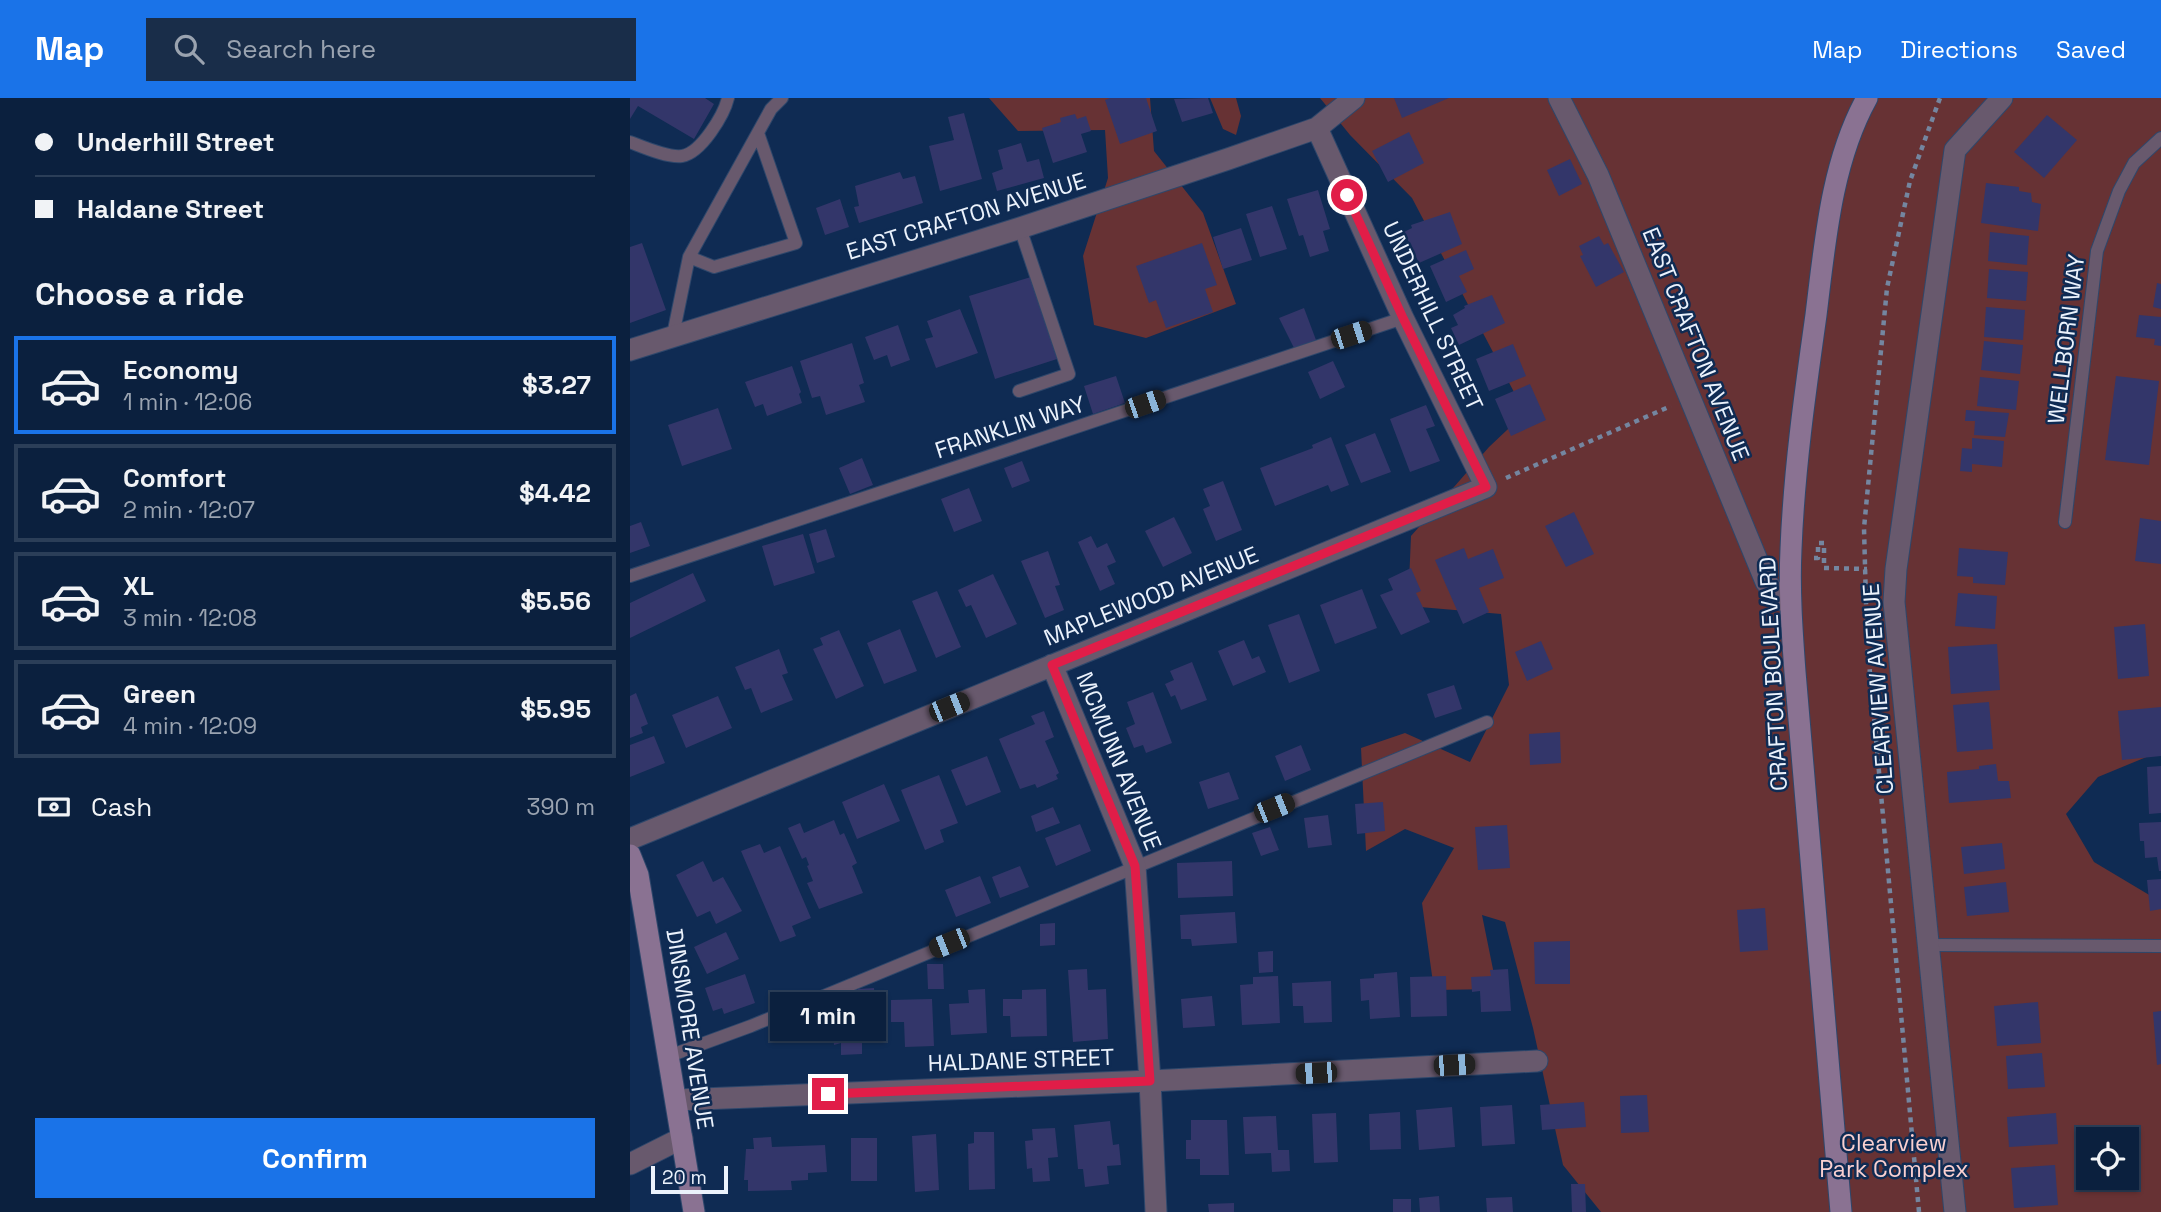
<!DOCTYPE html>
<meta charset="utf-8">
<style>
body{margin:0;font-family:"Space Grotesk",sans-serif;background:#192d49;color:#f1f3f6;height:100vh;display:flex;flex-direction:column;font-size:26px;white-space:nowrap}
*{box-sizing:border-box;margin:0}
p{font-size:23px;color:#9aa3b0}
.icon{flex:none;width:38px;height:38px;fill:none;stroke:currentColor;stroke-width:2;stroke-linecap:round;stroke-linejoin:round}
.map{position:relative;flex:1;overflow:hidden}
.side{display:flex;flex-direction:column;background:#0b203e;width:630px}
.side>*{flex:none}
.top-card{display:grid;align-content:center;height:154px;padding:0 35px;background:#0b203e}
.tools{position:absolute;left:1446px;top:1029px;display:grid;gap:14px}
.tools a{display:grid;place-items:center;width:63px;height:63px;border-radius:0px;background:#0b203e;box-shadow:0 2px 5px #0004,0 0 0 2px #2b3e58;font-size:35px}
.scale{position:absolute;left:21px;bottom:18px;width:77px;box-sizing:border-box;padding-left:7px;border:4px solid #ebf2fc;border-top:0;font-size:19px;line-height:24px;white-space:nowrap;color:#ebf2fc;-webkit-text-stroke:5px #0f2b53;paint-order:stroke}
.end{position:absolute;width:32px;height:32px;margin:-16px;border:9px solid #e11d48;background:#fff;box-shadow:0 0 0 4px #fff}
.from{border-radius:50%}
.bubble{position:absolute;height:49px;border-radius:0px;background:#0b203e;box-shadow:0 2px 5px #0004,0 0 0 2px #2b3e58;font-size:23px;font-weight:700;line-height:49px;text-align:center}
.car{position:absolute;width:21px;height:42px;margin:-21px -10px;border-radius:9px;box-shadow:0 0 5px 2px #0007;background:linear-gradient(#222 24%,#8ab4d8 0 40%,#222 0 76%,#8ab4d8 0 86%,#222 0)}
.top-card b{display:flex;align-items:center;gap:24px;height:66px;font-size:26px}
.top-card b+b{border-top:2px solid #2b3e58}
.top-card i{width:18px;height:18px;background:#f1f3f6}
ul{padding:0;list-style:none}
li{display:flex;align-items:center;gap:21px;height:98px;margin:0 14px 10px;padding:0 21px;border:4px solid #2b3e58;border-radius:0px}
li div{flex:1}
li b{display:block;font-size:26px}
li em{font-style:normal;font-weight:700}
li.current{border-color:#1a73e8}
li>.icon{width:63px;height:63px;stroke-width:1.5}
h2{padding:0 35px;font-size:32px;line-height:84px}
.pay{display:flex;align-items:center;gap:18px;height:77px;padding:0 35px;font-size:26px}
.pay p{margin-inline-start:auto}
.action{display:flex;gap:14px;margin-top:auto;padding:14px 35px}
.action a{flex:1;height:80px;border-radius:0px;background:#1a73e8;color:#fff;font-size:28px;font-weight:700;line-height:80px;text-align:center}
header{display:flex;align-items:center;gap:42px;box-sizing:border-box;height:98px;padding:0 35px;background:#1a73e8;color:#fff}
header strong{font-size:33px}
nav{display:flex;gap:38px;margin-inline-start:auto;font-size:24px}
.search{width:490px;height:63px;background:#192d49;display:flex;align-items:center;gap:18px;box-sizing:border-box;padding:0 24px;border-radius:0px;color:#9aa3b0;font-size:26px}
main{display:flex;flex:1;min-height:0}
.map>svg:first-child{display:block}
.green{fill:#673234;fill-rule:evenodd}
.building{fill:#33366a}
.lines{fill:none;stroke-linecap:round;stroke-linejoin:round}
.lane-casing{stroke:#2e476b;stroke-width:14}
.street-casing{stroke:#2e476b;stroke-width:23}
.secondary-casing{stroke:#2e476b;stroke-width:23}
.path{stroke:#7486a0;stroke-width:4.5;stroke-dasharray:5 5;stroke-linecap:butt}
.lane{stroke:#68596d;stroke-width:12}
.street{stroke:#68596d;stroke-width:21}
.secondary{stroke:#8a7292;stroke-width:21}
.route{stroke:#e11d48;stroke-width:9}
.labels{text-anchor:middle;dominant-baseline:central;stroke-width:5;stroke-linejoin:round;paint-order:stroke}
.street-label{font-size:23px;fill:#ebf2fc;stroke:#0f2b53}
.park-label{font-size:23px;fill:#fad0d0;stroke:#0f2b53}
</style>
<header>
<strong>Map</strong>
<div class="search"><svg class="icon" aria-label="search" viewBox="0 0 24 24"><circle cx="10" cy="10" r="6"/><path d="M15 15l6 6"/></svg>Search here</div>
<nav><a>Map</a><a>Directions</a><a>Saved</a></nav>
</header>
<main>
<section class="side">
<div class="top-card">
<b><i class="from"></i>Underhill Street</b>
<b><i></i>Haldane Street</b>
</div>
<h2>Choose a ride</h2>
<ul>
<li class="current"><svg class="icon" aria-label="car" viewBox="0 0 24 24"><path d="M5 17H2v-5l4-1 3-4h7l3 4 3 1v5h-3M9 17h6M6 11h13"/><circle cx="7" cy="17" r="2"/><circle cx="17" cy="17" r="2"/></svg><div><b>Economy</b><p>1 min · 12:06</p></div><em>$3.27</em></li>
<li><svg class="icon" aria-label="car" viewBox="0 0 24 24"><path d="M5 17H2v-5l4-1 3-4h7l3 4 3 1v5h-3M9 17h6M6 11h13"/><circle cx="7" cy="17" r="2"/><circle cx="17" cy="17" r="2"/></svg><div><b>Comfort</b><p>2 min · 12:07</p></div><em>$4.42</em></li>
<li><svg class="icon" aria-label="car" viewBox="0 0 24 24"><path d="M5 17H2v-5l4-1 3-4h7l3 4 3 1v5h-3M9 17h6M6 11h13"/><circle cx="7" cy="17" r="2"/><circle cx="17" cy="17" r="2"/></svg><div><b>XL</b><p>3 min · 12:08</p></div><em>$5.56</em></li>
<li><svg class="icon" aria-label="car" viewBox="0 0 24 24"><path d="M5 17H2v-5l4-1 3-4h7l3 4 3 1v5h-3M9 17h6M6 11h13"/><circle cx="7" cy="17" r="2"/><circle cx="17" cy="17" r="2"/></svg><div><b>Green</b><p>4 min · 12:09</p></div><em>$5.95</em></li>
</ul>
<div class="pay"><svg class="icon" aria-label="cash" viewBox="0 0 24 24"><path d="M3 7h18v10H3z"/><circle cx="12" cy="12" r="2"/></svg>Cash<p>390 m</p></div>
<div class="action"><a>Confirm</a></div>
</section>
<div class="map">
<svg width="1531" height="1114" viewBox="0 0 1531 1114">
<rect width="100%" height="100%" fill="#0f2b53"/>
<path class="green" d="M359,0H520L524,53L573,115L606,206L516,240L464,227L453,158L478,80L475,32L388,33Z
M580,0H606L611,18L606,37L593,31Z
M690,0H1531V653L1468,679L1436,716L1464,764L1531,804V1114H971L933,1067L903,930L875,824L852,817L867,891L804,892L792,805L824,750L775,731L736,753L731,650L775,635L840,664L879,587L871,516L778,508L781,438L859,349L895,315L782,100L720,37ZM1458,1041H1496V1080H1458Z"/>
<path class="building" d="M0,0H75L84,6L64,41L8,8L0,21Z
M480,0H516L527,33L490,46L475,2Z
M578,0L583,15L552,24L544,1Z
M764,0H819L772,20Z
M334,15L352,81L310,93L299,48L324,42L318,19Z
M445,16L447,21L456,18L461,33L451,36L457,54L423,65L412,30L431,24L430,20Z
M1417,17L1447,42L1414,80L1384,54Z
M779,34L794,65L758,84L742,53Z
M391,45L397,64L409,61L414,80L367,93L362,75L373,71L368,52Z
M940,61L952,86L929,98L917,72Z
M270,74L273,81L285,78L293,105L229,125L224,109L229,108L225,88Z
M1356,85L1389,89V93L1401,95L1402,104L1411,106L1408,133L1351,125Z
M688,92L700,131L693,133L699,153L680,159L673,137L669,138L657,101Z
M210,101L219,129L195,137L186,110Z
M642,108L657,151L630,159L616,116Z
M820,114L832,146L789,165L774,134L782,130L781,127Z
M611,130L622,162L593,171L583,139Z
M1360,134L1399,138L1397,167L1358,163Z
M969,138L974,147L978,145L994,174L966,189L950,158L953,157L949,148Z
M12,145L36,212L0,225V149Z
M572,145L587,187L575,191L583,214L536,230L526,202L519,205L506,168Z
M836,152L844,171L829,178L837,194L816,204L800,168Z
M1359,171L1398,174L1396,203L1357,200Z
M401,179L427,261L365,281L339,198Z
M1527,185L1531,186V211L1523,209Z
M862,197L875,225L829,247L821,230L828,227L823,217L835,210L834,208Z
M1356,209L1395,212L1393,242L1354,239Z
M674,210L686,242L664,250L649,220Z
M330,211L348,255L306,270L295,241L303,239L297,223Z
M1509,217L1531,219V248L1524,247L1525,241L1506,239Z
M268,227L280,262L261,269L257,257L244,262L235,239Z
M1354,243L1393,247L1390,276L1351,272Z
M222,245L234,285L229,287L235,304L196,317L190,298L182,300L170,263Z
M883,246L896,278L859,293L846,261Z
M703,263L715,289L690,301L678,274Z
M162,268L171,294L169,296L172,305L137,318L133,306L125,309L115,284Z
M486,278L495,305L463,316L454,288Z
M1486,278L1529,283L1519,367L1475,362Z
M1350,279L1389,283L1386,312L1347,308Z
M900,286L916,322L881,338L865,301Z
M796,307L805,328L796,331L810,363L780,374L760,321Z
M88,310L102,351L52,368L38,327Z
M1336,312L1379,315L1375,339L1344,337L1345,323H1335Z
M745,335L761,374L731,385L715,347Z
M701,339L719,387L701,394L698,387L645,408L630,370L683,350L682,347Z
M1342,340L1374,343L1372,369L1342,366V374L1330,373L1332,350L1342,351Z
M232,360L243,387L220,396L209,370Z
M392,363L400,383L382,390L374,370Z
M593,383L612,432L586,443L573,411L580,408L573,391Z
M339,390L352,423L324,434L311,401Z
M944,414L964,456L936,469L915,428Z
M544,419L562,455L533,469L515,433Z
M1510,420L1531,423V466L1505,463Z
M11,424L20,448L0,455V428Z
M196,431L205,459L187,465L179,436Z
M173,436L185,475L144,488L132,448Z
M461,438L467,450L477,445L486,464L477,468L485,486L470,493L448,444Z
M834,450L838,461L863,451L874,480L849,490L859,514L833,526L805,462Z
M1329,450L1378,454L1375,487L1343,485V479L1327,478Z
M418,453L430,487L425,488L434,512L415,520L391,463Z
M781,470L791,493L786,495L800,524L771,537L750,497L763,492L758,481Z
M63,475L76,503L0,540V505Z
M363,476L387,526L356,540L341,507L336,509L328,492Z
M732,491L747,530L705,546L690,507Z
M307,493L331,549L306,560L282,503Z
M1328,495L1367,498L1365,531L1325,528Z
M669,516L690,573L659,585L638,527Z
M1515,526L1519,578L1488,581L1484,529Z
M270,531L287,573L254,586L237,545Z
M209,532L234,588L206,601L183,551L193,547L190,540Z
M614,542L622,561L629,558L636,574L603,588L588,553Z
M911,543L923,571L897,583L885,554Z
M1367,546L1370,592L1321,596L1318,549Z
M149,551L158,575L152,577L163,602L131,615L121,590L115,592L105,569Z
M562,564L577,602L551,612L545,597L541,599L535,586L544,582L540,573Z
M824,587L832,611L805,620L797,596Z
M523,594L542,645L516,655L513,647L504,650L496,630L505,626L497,604Z
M6,595L18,626L11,629L13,635L0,640V598Z
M88,598L102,630L56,650L42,617Z
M1359,604L1363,651L1327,654L1323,607Z
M1531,609V658L1492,662L1488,613Z
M414,613L424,639L415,643L429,675L426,677L428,681L407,690L405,686L390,691L369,641L405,626L401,618Z
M930,634L931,665L900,667L899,636Z
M24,638L35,665L0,679V647Z
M671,647L681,672L655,683L645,658Z
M357,658L371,694L336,708L321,672Z
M1366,666L1368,683H1379L1381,700L1319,705L1317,674L1349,671V668Z
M1531,668V715L1519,716L1517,669Z
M599,674L609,701L578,711L569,684Z
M309,677L328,725L310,732L314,744L295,752L271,692Z
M254,686L270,723L227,741L212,704Z
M753,704L755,733L727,736L725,706Z
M423,709L430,725L406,734L401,718Z
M698,717L702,747L678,750L674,720Z
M204,722L210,737L214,735L227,765L222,768L233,795L189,811L177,785L183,783L177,768L179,767L176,759L172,761L158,730L170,725L174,735Z
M1531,724V773H1529L1527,759L1515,760L1514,743H1510L1509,725Z
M450,726L461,753L426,768L415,740Z
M877,727L880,770L848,772L845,729Z
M640,729L649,752L631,758L622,735Z
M1372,745L1375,771L1334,776L1331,749Z
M130,746L134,755L150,748L181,820L162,828L166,838L150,844L111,753Z
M73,763L83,784L93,779L112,813L86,826L80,813L67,819L46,777Z
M602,763L603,798L548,800L547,765Z
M390,768L399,789L370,800L362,779Z
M350,778L361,805L326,819L315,792Z
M1531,781V811L1520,813L1517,782Z
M1376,784L1379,814L1337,818L1334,789Z
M1135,810L1138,852L1110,854L1107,812Z
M605,814L607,845L562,848L561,841H551L550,817Z
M425,825V847L410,848V826Z
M96,834L109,861L77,876L64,849Z
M940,843V886H905L904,844Z
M643,853V874L629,875L628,854Z
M297,866H313L314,891H298Z
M457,871L458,892L476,891L478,941L443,944L438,872Z
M878,871L881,913L851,914L850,893L842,894L841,879L861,878L860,872Z
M767,874L770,919L740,921L739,902L731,903L730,881L744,880V876Z
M115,876L125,905L94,916L92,910L83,913L75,890Z
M648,878L650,925L612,927L610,887L623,886V879Z
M816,878L817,918L781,919L780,879Z
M701,883L702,924L674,925L673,908H663L662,885Z
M244,890L246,916L234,917L236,943H232V956L211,957V945L204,947L201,910L217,909V898H229L228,891Z
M355,891L357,935L321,937L319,906L339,905L338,892Z
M416,891L417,938L381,939L380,918H373V901H392V892Z
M582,898L585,928L553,930L551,901Z
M302,901L304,948L275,949L274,924H261V902Z
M1408,904L1411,945L1367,948L1364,908Z
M1531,913V966L1527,967L1523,914Z
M1412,955L1415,989L1378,991L1376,958Z
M1017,997L1019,1034L991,1035L990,998Z
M954,1004L956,1029L912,1032L910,1007Z
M882,1007L885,1046L852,1048L850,1009Z
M822,1009L825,1049L789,1052L786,1012Z
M770,1014L771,1051L740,1052L739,1016Z
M706,1015L708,1064L684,1065L682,1016Z
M1426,1015L1428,1046L1379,1049L1377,1019Z
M646,1018L648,1052H659L660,1073L642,1074L641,1055L615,1056L613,1019Z
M561,1022H597L599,1077H570V1061H556V1042H561Z
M480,1023L483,1047L489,1046L491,1067L477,1068L479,1086L455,1089L453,1071H448L444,1027Z
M425,1030L428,1059L418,1060L420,1083L403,1084L402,1070L397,1071L395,1043L403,1042L402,1031Z
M344,1034H364L365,1091L339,1092L338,1046L344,1045Z
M306,1036L309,1092L285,1094L282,1038Z
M141,1039L142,1049L195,1047L197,1074L178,1075V1082L161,1083L162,1092L118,1093V1082H114L116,1051H124L123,1040Z
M221,1040H247V1083H221Z
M1425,1067L1428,1107L1384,1110L1381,1070Z
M941,1086H955L956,1114H942Z
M809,1098L810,1114H790L789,1100Z
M882,1099L883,1114H857L856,1100Z
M763,1101H781V1114H763Z
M604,1105V1114H579L578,1106Z"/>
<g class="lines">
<g class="lane-casing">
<path id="lane" d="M0,44C13,49 38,60 52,58C71,55 94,17 98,0
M59,159L84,169L166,145L128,35
M43,237L59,159L141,11L152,0
M389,293L439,276L390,130
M1435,424L1467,153L1489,93L1504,65L1531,40
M0,478L773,220
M1297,847L1531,848
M39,958L121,928L857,624"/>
</g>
<g class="street-casing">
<path id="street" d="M929,0L968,77L1136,484L1150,501L1160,505
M0,252L390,130L598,61L687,30L724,0
M422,567L505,768L520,983L526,1114
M0,741L856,389L773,220L687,30
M46,1002L520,983L907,963
M0,1066L52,1040
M1325,1114L1264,504L1266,471L1325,52L1372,0"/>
</g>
<g class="secondary-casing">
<path id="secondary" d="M0,757L8,777L64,1114
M1211,1114L1165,574C1162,533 1159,492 1161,451C1164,373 1175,295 1186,217C1195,145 1201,65 1237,0"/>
</g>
<path class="path" d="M876,380L1041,308
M1184,460H1188V445H1194V470L1237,471
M1289,1114L1237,542L1234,430L1257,190L1280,83L1310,0"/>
<use href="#lane" class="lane"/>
<use href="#street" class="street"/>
<use href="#secondary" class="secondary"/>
</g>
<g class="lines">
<path class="route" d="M198,996L520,983L505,768L422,567L856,389L773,220L717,97"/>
</g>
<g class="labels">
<g class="street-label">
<text transform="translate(336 118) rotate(-17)">EAST CRAFTON AVENUE</text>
<text transform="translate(803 218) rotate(65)">UNDERHILL STREET</text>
<text transform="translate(1436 241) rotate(-83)">WELLBORN WAY</text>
<text transform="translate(1066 246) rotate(68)">EAST CRAFTON AVENUE</text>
<text transform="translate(380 329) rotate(-18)">FRANKLIN WAY</text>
<text transform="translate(521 498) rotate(-22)">MAPLEWOOD AVENUE</text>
<text transform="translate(1143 576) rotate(-93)">CRAFTON BOULEVARD</text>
<text transform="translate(1248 591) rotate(-94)">CLEARVIEW AVENUE</text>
<text transform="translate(489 663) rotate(68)">MCMUNN AVENUE</text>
<text transform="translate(60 931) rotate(81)">DINSMORE AVENUE</text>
<text transform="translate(391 962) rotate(-2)">HALDANE STREET</text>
</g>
<g class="park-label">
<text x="1264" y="1045">Clearview<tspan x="1264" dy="26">Park Complex</tspan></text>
</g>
</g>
</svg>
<div class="tools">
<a><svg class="icon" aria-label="locate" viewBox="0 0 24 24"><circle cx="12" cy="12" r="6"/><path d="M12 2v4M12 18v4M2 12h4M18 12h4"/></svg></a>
</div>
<div class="scale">20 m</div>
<i class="end from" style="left:717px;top:97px"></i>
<i class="end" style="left:198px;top:996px"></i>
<div class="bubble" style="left:140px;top:894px;width:116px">1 min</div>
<i class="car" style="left:721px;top:237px;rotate:72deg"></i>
<i class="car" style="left:515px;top:306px;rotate:71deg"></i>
<i class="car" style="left:319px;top:609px;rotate:68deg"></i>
<i class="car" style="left:644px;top:710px;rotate:68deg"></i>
<i class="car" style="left:319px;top:845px;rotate:248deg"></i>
<i class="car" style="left:824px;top:967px;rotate:87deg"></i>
<i class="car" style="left:686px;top:975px;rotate:267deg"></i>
</div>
</main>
